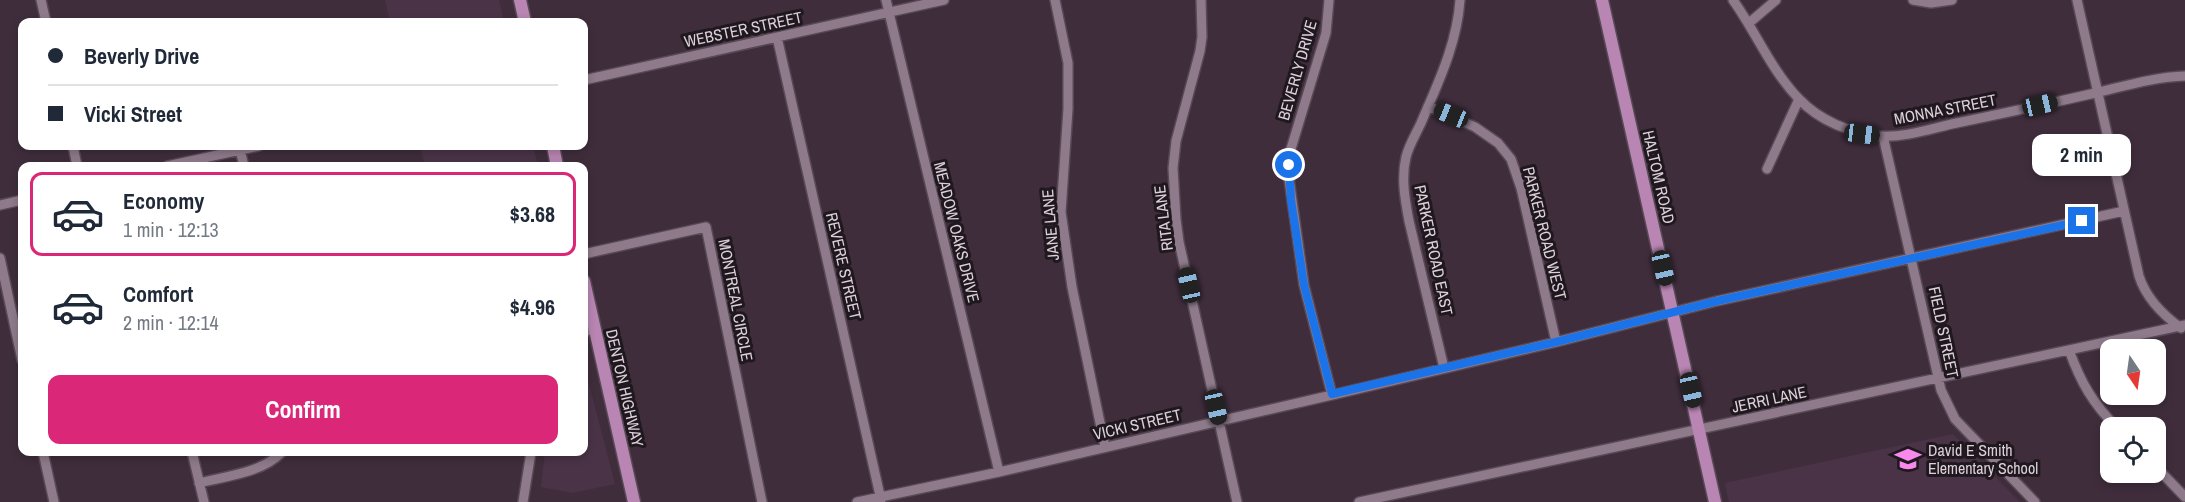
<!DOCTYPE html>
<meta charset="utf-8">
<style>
body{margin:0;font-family:"Archivo Narrow",sans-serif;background:#f2f2f3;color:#1f2937;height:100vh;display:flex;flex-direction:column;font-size:22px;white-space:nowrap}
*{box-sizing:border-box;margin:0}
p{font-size:20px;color:#747a83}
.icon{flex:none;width:33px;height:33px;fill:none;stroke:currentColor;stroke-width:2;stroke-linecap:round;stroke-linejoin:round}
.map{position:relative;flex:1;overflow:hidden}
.details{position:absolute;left:18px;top:162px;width:570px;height:294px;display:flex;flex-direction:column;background:#fff;border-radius:12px;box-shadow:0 3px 9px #0003}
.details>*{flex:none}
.top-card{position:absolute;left:18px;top:18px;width:570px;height:132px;border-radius:12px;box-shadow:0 3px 9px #0003;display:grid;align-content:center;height:132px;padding:0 30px;background:#fff}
.needle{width:39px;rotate:167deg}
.controls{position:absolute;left:2100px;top:339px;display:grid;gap:12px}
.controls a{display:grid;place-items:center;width:66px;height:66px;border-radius:12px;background:#fff;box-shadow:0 3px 9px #0003;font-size:30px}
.end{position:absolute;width:27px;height:27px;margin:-14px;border:8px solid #1a73e8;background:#fff;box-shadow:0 0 0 3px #fff}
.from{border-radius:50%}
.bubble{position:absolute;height:42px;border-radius:12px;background:#fff;box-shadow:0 3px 9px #0003;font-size:20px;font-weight:700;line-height:42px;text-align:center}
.car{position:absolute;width:18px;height:36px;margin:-18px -9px;border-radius:8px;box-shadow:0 0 4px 2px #0007;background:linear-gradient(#222 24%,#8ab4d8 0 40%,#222 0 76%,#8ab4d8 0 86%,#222 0)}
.top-card b{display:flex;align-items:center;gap:21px;height:57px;font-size:22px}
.top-card b+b{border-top:2px solid #e0e1e3}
.top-card i{width:15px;height:15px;background:#1f2937}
ul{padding:10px 0 0;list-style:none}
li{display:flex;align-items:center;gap:18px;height:84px;margin:0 12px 9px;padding:0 18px;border:3px solid transparent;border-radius:12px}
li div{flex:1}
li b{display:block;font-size:22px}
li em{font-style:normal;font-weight:700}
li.selected{border-color:#db2777}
li>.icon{width:54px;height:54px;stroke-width:1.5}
.action{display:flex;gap:12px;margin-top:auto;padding:12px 30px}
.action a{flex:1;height:69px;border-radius:12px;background:#db2777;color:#fff;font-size:24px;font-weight:700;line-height:69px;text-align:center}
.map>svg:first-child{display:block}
.built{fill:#4a3347}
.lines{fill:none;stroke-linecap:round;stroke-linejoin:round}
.minor-casing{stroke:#584956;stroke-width:12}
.major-casing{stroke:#584956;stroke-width:15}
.minor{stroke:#8e7a8b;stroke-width:9}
.major{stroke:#b985b2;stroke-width:12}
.route{stroke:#1a73e8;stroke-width:8}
.labels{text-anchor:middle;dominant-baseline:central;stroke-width:6;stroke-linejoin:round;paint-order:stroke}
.street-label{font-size:16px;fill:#dcd0d9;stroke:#20181f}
.poi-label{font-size:16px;fill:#dcd0d9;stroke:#20181f;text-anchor:start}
</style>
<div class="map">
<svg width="2185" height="502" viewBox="0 0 2185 502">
<rect width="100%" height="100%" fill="#3f2d3c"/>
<path class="built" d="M385,0H499L504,22H390Z
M420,146H533L538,166H425Z
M584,365L615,484L573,493L541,487L545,452H584Z
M1953,434L2020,502H1729L1725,483Z"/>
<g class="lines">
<g class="minor-casing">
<path id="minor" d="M41,0L46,22
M886,0L999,472
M1055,0L1068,63V109L1061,212L1072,287L1105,447
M1201,0L1202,37L1200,51L1176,141L1173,168L1176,219L1179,242L1237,502
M1329,0L1326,33L1290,152L1289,179L1304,285L1332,395
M1733,0C1756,32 1771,70 1799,99C1820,121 1850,133 1880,136C1903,138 1930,129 1952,124C2000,114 2048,104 2095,93C2125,86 2154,77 2185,76
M1913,0L1931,3L1952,0
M2077,0L2139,276C2146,298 2163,315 2181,328
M1749,23L1776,0
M777,37L881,500
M584,80L944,0
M1428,106L1475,127L1498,143L1511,159L1521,188L1556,342
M1883,136L1941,390L1955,419L2035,502
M73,146L77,166
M240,150L244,166
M167,166L259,146
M1767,169L1799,99
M0,205L22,200
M584,254L706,227L762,502
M0,258L22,360
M584,332L594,329
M2069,350C2081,383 2092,402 2117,428
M1444,368L1409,221C1405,200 1401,178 1406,157C1409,145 1416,134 1421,123C1438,83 1457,44 1460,0
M43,452L54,502
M192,452L204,502
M2156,467L2185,497
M199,483C226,476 262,473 282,452
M523,502L531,452
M857,502L999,472L1332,395L1556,342L1717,301L2124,211
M1359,502L2185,325"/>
</g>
<g class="major-casing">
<path id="major" d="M520,0L525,22
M1602,0L1715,502
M553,146L557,166
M584,281L634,502"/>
</g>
<use href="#minor" class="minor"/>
<use href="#major" class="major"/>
</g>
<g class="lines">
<path class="route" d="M1289,165L1291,200L1304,285L1332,394L1556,342L1717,301L2082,221"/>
</g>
<defs>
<g id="school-bare" transform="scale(2.07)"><path d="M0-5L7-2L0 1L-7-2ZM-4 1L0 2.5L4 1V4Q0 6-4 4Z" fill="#f888eb" stroke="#20181f" stroke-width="2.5" paint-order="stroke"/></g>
</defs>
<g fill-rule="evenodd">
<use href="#school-bare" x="1908" y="459"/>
</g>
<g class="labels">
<g class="street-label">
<text transform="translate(743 29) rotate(-12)">WEBSTER STREET</text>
<text transform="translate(1297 70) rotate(-74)">BEVERLY DRIVE</text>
<text transform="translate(1945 109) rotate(-11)">MONNA STREET</text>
<text transform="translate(1659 177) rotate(77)">HALTOM ROAD</text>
<text transform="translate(1163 218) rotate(-97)">RITA LANE</text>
<text transform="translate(1050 225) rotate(-95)">JANE LANE</text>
<text transform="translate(957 232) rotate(76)">MEADOW OAKS DRIVE</text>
<text transform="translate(1545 233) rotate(76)">PARKER ROAD WEST</text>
<text transform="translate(1434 250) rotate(78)">PARKER ROAD EAST</text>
<text transform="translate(844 266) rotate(77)">REVERE STREET</text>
<text transform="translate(736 300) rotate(79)">MONTREAL CIRCLE</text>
<text transform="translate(1944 332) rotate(78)">FIELD STREET</text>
<text transform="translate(625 388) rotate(77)">DENTON HIGHWAY</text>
<text transform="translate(1769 399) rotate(-12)">JERRI LANE</text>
<text transform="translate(1137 424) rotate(-13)">VICKI STREET</text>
</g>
<g class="poi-label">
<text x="1928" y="450">David E Smith<tspan x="1928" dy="18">Elementary School</tspan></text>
</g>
</g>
</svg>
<div class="controls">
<a><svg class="needle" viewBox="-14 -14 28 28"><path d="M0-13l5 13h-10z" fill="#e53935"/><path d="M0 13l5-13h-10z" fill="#747a83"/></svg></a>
<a><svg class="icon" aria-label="locate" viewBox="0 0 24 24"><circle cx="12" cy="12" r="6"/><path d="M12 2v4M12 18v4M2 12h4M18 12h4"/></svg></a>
</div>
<i class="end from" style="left:1289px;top:165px"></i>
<i class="end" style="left:2082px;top:221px"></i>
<div class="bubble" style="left:2032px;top:134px;width:99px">2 min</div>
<i class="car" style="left:2040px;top:105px;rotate:77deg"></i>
<i class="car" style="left:1451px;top:115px;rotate:292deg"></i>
<i class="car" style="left:1862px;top:134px;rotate:97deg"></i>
<i class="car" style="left:1663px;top:268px;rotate:167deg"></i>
<i class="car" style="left:1189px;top:285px;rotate:347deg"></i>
<i class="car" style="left:1691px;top:390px;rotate:167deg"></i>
<i class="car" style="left:1216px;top:407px;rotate:167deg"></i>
<div class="top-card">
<b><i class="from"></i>Beverly Drive</b>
<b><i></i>Vicki Street</b>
</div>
<section class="details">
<ul>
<li class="selected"><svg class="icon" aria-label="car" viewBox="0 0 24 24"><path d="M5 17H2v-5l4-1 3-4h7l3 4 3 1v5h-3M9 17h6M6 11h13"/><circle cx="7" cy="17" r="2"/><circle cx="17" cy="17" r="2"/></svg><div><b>Economy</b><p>1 min · 12:13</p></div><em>$3.68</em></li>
<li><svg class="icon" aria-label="car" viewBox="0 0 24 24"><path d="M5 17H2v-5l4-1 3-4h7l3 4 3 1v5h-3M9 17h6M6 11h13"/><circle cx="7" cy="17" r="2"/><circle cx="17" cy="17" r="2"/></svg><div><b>Comfort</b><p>2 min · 12:14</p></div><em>$4.96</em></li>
</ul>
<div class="action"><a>Confirm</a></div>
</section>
</div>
